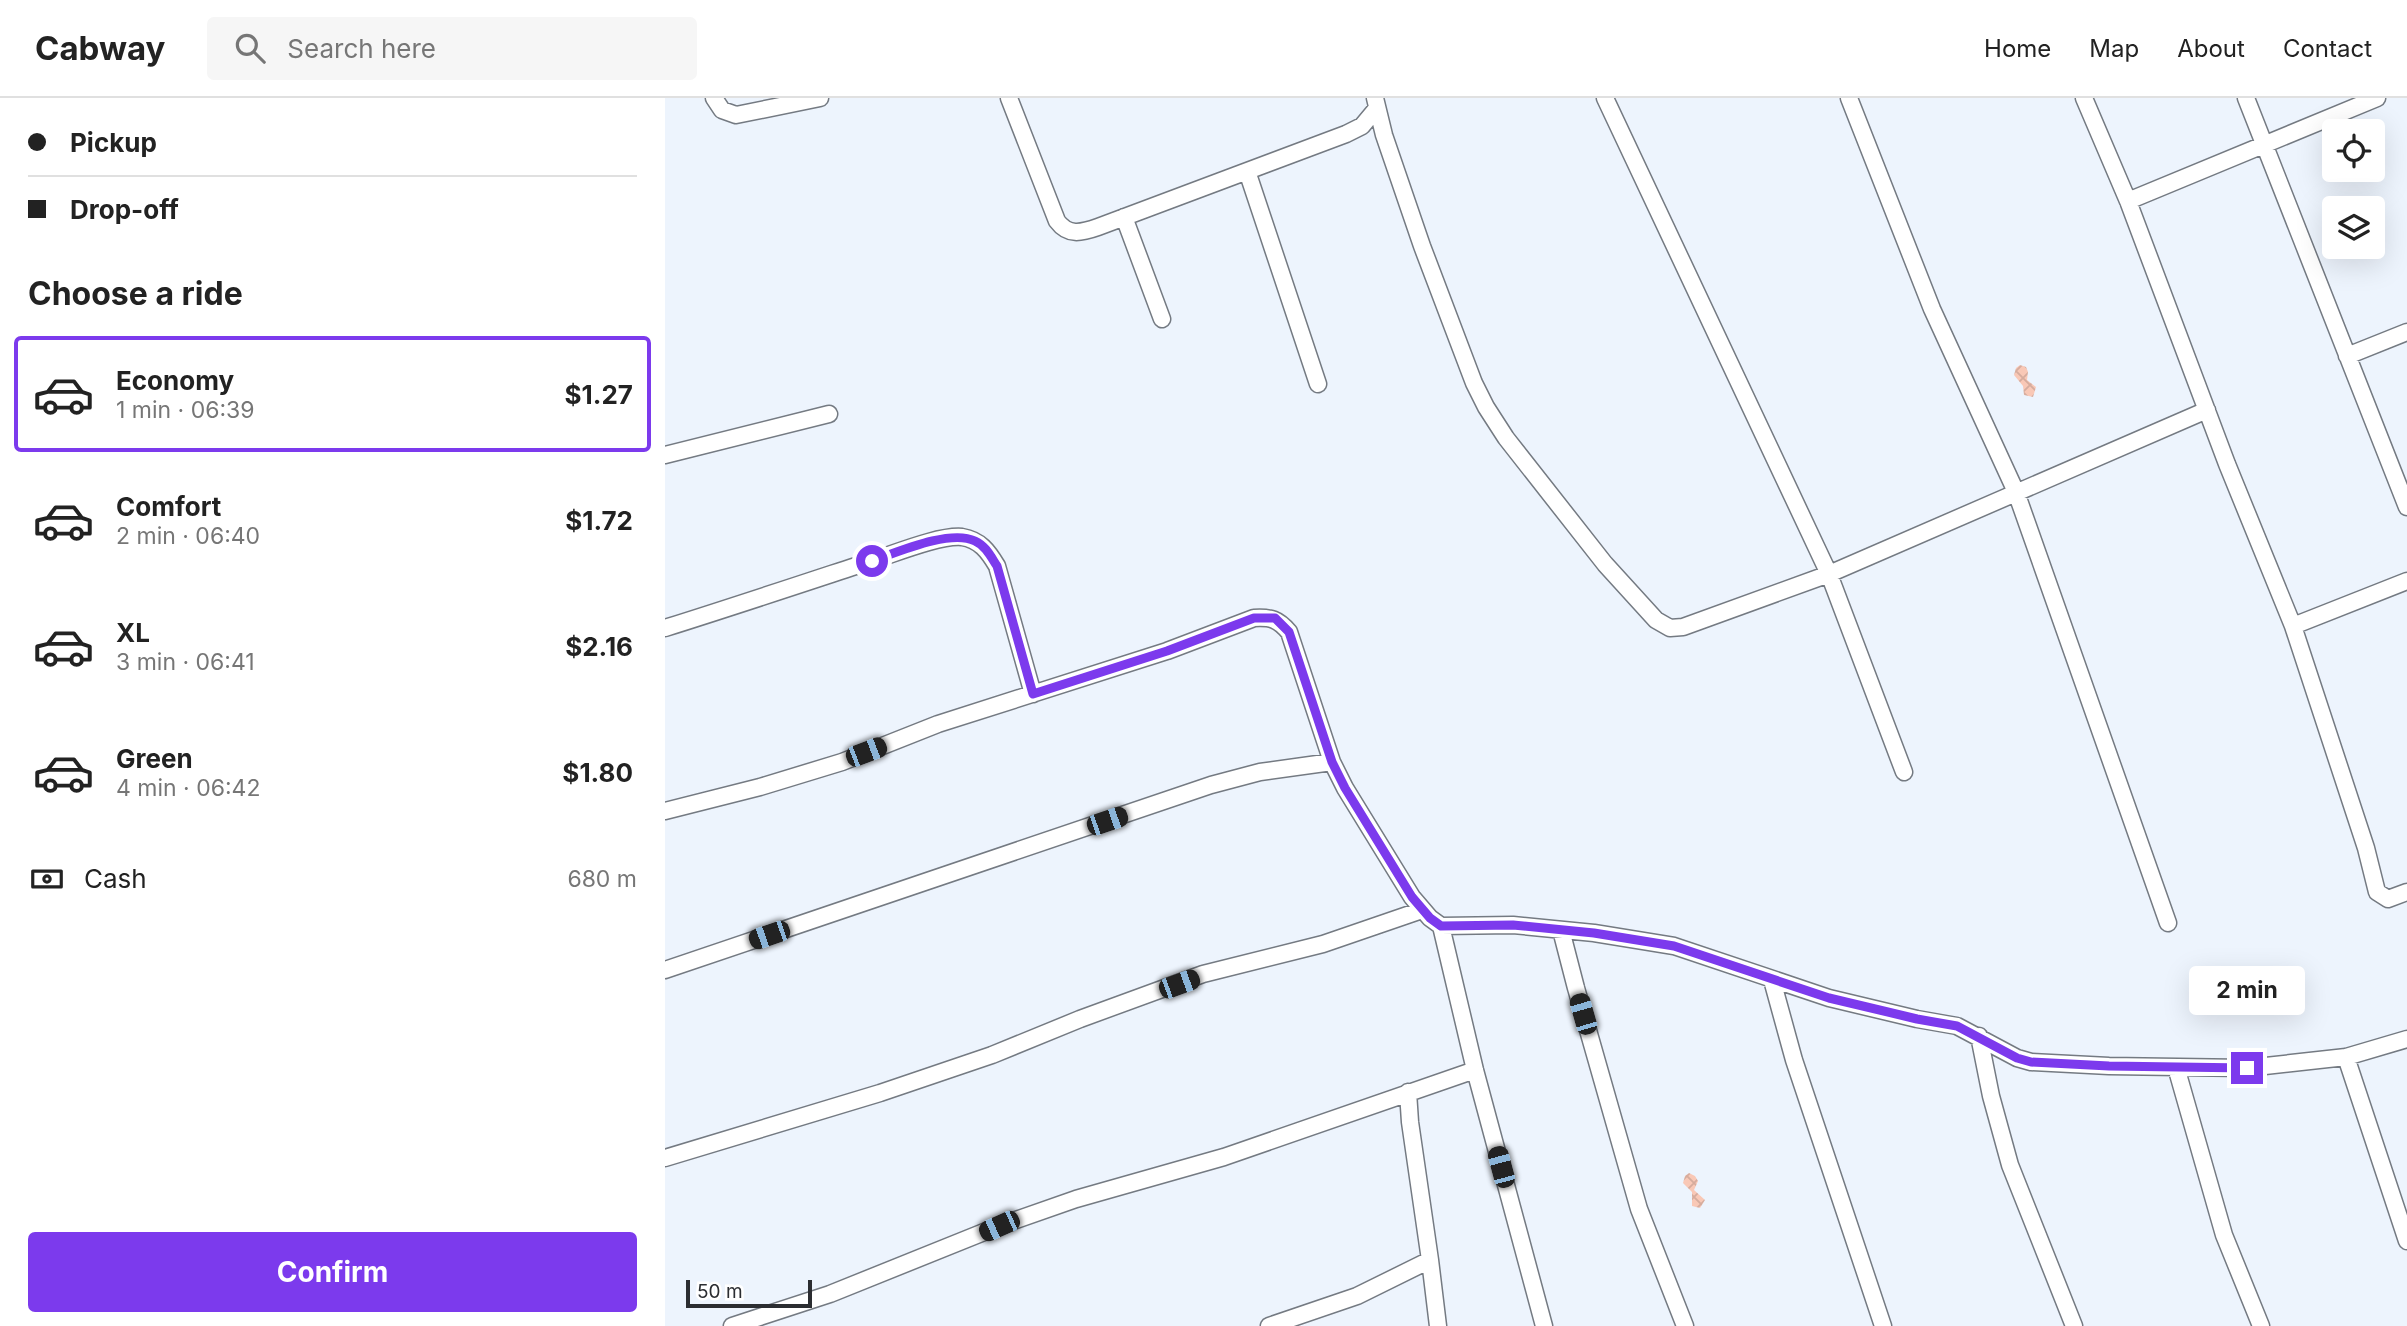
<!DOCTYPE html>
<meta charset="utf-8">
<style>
body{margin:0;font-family:Inter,sans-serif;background:#f6f6f6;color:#222;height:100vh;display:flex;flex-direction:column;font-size:26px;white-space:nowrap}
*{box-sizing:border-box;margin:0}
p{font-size:23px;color:#767676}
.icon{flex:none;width:38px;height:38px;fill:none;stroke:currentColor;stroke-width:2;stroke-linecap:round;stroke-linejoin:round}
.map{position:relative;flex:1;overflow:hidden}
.drawer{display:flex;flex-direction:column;background:#fff;width:665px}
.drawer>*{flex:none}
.top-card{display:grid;align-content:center;height:154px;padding:0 28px;background:#fff}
.fabs{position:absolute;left:1657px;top:21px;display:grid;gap:14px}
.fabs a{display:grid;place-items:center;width:63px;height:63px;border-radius:7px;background:#fff;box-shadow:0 7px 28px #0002;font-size:35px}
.scale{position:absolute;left:21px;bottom:18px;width:126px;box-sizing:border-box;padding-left:7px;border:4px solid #2b2d31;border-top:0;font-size:19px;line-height:24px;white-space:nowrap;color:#2b2d31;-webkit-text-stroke:5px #fff;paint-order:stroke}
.end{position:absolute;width:32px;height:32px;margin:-16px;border:9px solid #7c3aed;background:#fff;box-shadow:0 0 0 4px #fff}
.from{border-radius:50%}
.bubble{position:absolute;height:49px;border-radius:7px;background:#fff;box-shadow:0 7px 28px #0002;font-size:23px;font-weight:700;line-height:49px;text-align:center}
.car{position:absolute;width:21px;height:42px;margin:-21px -10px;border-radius:9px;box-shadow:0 0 5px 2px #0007;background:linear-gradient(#222 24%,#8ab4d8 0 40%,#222 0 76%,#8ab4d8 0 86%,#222 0)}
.top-card b{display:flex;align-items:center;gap:24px;height:66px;font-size:26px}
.top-card b+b{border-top:2px solid #e0e0e0}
.top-card i{width:18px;height:18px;background:#222}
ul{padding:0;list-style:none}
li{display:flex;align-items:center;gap:21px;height:116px;margin:0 14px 10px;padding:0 14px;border:4px solid transparent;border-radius:7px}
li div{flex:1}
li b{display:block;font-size:26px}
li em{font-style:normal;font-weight:700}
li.on{border-color:#7c3aed}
li>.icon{width:63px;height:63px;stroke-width:1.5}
h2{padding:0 28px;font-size:32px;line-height:84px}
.pay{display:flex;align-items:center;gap:18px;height:77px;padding:0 28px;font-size:26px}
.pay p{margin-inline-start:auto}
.cta{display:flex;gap:14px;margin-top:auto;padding:14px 28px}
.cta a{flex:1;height:80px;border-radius:7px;background:#7c3aed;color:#fff;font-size:28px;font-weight:700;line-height:80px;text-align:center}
header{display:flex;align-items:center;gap:42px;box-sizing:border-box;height:98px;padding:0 35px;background:#fff;border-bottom:2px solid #e0e0e0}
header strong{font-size:33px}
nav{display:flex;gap:38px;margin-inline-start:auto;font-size:24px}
.search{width:490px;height:63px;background:#f6f6f6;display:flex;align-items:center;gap:18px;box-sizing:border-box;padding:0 24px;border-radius:7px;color:#767676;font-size:26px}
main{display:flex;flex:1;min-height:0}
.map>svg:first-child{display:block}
.building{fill:url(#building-cross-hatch)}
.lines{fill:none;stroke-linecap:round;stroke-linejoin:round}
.minor-casing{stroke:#747a82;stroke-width:19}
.minor{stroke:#fff;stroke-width:16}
.route{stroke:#7c3aed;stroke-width:9}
</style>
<header>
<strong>Cabway</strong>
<div class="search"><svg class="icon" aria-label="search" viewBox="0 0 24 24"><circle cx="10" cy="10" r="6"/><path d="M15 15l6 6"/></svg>Search here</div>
<nav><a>Home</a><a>Map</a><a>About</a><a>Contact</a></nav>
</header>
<main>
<section class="drawer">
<div class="top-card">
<b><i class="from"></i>Pickup</b>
<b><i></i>Drop-off</b>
</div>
<h2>Choose a ride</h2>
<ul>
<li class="on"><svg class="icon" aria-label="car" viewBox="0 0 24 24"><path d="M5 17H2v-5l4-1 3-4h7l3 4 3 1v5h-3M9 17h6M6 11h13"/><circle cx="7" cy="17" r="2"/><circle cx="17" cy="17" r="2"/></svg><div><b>Economy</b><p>1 min · 06:39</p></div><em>$1.27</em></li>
<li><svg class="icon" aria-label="car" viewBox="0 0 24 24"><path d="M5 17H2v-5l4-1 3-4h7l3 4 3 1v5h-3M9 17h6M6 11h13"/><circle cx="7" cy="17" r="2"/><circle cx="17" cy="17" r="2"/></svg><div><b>Comfort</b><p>2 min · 06:40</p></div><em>$1.72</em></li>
<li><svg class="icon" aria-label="car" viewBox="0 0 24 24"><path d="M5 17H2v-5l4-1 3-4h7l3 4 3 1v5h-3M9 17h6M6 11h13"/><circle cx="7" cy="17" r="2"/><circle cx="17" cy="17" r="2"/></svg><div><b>XL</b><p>3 min · 06:41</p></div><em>$2.16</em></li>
<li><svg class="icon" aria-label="car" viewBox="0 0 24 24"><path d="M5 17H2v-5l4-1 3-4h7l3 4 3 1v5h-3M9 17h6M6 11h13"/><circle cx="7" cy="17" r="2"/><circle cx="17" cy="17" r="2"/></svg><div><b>Green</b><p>4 min · 06:42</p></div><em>$1.80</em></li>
</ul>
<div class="pay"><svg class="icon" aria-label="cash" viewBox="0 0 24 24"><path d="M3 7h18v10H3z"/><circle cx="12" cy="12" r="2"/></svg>Cash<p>680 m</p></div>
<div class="cta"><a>Confirm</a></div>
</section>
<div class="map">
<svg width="1742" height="1228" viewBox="0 0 1742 1228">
<defs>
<pattern id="building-cross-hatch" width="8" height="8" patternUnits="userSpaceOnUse" patternTransform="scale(1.75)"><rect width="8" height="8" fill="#f9c8b6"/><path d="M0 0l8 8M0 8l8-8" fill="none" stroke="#d6ac9d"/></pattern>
</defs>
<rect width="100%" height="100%" fill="#edf4fd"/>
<path class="building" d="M1355,267L1361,269L1363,274L1362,282L1371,289L1368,299L1359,297L1358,288L1349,277L1351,270Z
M1024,1075L1030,1078L1033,1083L1029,1092L1040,1102L1035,1110L1027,1108V1094L1018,1085L1020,1078Z"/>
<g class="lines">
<g class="minor-casing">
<path id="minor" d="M49,0L57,12L71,17L155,0
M344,0L392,123C403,138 416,135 433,129L681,36L697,28L712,10
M710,0L719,37L757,148L809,285L821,309L841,340L940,466L991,522L1005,530L1018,529L1164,476L1542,312
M940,0L1164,476L1239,674
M1184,0L1267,211L1351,394L1503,825
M1419,0L1463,103L1562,366L1628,528L1701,750L1712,794L1723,801L1742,794
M1581,0L1742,409
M582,73L653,286
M1463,103L1712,0
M459,119L497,221
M1682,258L1742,234
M0,357L164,316
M1628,528L1742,483
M0,530C70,508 139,485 209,462C231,455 275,437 297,439C315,442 323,453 332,468L368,596
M0,713L95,689L177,664L273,626L502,553L589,520C606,519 613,521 624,534L667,664
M776,828L810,972L879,1228
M896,832L911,890L974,1111L1020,1228
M0,872L546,687L595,674L667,664L680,690L747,799L765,820L776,828L848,827L929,835L1009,848L1164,900L1252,921L1292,928L1352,960L1366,964L1444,968L1582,970L1681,959L1742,941
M1107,882L1129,962L1218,1228
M1314,938L1326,998L1345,1067L1409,1228
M1681,959L1742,1143
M1511,969L1559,1137L1596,1228
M0,1060L215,995L327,957L415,921L538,876L658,846L757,812
M765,1162L773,1228
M67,1228L165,1196L334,1128L411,1101L559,1059L810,972
M604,1228L692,1198L765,1162L745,1024L743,994"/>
</g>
<use href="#minor" class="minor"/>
</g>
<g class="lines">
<path class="route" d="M207,463C233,454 285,431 310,443C321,448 326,459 332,468L368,596L502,553L589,520H610L624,534L667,664L680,690L747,799L765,820L776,828L848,827L929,835L1009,848L1164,900L1252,921L1292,928L1352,960L1366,964L1444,968L1582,970"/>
</g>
</svg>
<div class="fabs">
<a><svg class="icon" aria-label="locate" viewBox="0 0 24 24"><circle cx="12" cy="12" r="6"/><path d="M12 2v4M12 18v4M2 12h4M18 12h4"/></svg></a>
<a><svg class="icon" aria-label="layers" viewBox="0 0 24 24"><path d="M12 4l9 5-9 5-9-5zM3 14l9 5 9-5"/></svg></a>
</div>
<div class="scale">50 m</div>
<i class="end from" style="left:207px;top:463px"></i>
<i class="end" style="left:1582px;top:970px"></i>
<div class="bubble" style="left:1524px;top:868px;width:116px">2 min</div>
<i class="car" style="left:201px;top:654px;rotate:69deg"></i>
<i class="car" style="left:442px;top:723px;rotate:71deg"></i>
<i class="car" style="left:104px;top:837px;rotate:251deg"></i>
<i class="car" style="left:514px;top:886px;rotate:70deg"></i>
<i class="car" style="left:918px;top:916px;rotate:344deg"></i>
<i class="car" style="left:836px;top:1069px;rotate:345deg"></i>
<i class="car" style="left:334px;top:1128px;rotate:246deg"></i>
</div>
</main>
